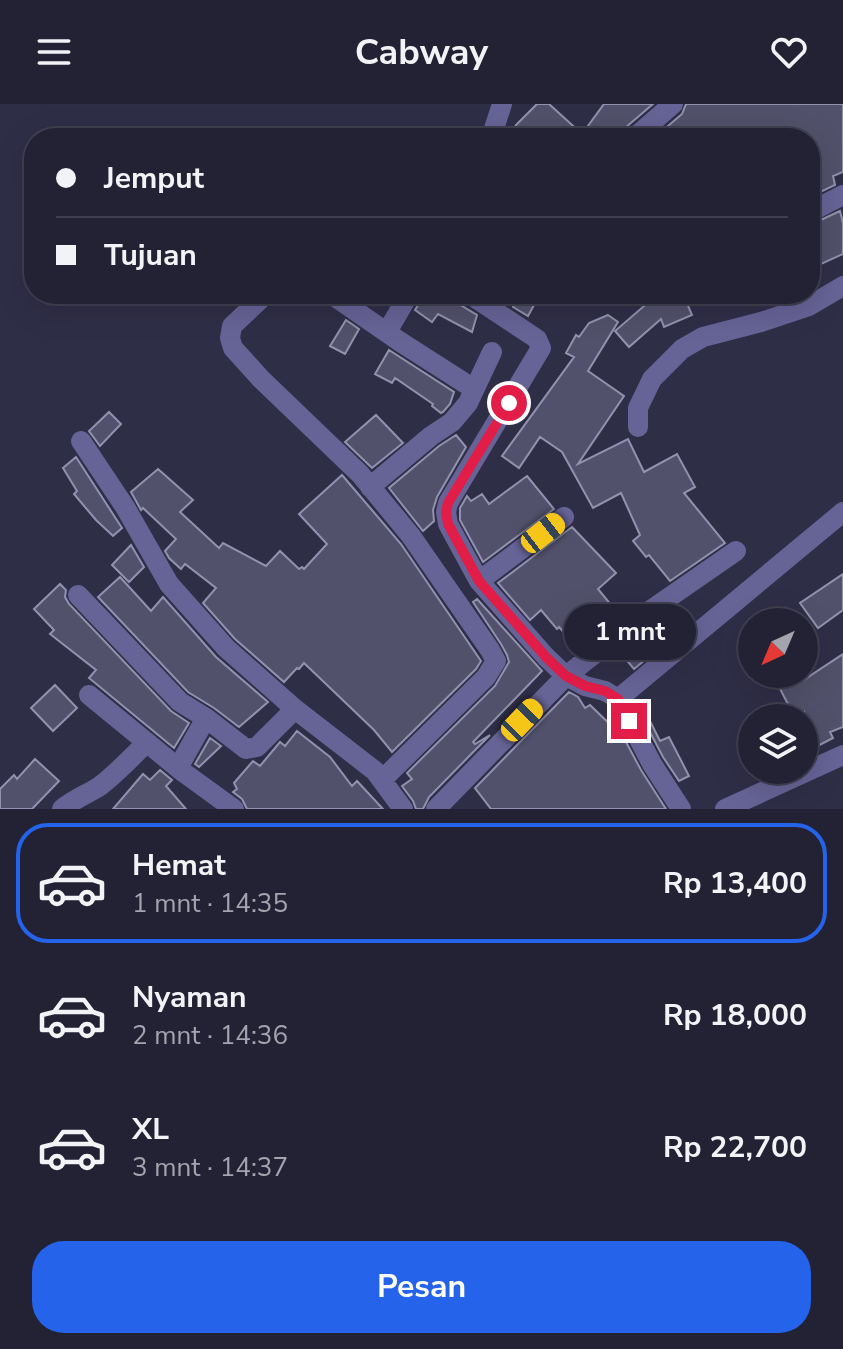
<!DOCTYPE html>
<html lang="id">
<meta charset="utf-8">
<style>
body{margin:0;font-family:"Nunito Sans",sans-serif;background:#2f2f41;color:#f1f3f6;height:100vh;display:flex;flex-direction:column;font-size:30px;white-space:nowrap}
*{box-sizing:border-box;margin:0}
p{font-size:26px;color:#a3a4ad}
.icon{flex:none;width:44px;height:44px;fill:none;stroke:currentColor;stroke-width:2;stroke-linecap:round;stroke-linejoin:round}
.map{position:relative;height:705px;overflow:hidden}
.panel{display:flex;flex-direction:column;background:#232235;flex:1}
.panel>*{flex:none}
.guide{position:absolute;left:24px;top:24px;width:796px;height:176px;border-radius:32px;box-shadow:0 8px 32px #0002,0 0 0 2px #403f50;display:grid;align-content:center;height:176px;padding:0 32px;background:#232235}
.needle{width:52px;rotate:224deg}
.buttons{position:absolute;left:738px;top:504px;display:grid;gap:16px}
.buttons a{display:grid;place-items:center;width:80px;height:80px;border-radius:50%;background:#232235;box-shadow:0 8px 32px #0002,0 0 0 2px #403f50;font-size:40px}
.end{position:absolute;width:36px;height:36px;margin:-18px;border:10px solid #e11d48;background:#fff;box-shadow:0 0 0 4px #fff}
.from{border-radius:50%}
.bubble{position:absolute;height:56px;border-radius:28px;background:#232235;box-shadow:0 8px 32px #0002,0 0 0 2px #403f50;font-size:26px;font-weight:700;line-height:56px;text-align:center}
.car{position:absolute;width:24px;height:48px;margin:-24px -12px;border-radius:10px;box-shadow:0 0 6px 2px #0007;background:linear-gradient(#f5c518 24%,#345 0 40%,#f5c518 0 76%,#345 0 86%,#f5c518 0)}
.guide b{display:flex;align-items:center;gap:28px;height:76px;font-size:30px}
.guide b+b{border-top:2px solid #403f50}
.guide i{width:20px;height:20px;background:#f1f3f6}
ul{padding:14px 0 0;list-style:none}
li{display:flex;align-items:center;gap:24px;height:120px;margin:0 16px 12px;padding:0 16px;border:4px solid transparent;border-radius:32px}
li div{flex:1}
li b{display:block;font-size:30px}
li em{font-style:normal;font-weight:700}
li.on{border-color:#2563eb}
li>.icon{width:72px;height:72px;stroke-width:1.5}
.button{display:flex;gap:16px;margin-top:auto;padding:16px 32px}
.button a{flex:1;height:92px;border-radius:32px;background:#2563eb;color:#fff;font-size:32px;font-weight:700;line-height:92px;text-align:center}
header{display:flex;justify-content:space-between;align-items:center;height:104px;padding:0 32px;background:#232235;font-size:36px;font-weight:700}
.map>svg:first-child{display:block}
.building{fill:#52516b;stroke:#9292af;stroke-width:2}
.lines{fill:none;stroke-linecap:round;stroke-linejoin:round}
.street{stroke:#666396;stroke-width:20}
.route{stroke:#e11d48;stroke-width:10}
</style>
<header><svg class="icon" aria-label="menu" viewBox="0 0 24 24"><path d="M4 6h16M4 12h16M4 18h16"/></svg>Cabway<svg class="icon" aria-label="heart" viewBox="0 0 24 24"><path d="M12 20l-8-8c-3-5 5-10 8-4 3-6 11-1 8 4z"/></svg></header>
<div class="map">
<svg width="843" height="705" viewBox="0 0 843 705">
<rect width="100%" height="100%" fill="#2f2e47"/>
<path class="building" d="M537,0H549L582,30L604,0H653L625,24L621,34H506L517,20Z
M686,0H843V68L833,72L835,81L810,93V34H654L682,10Z
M840,107L843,119V150L810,165V121Z
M425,190H442L477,211L472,228L438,210L432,218L415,206Z
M520,190H540L528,212L513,203Z
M658,190H683L692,211L664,223L661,215L629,243L615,227Z
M608,211L618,218L588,267L624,292L578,360L628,335L644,368L677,350L695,383L684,389L725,439L670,477L649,451L646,453L633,437L640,431L621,389L593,404L562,348L540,333L519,364L502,352L574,253L566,249L576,231L579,233L589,219Z
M346,216L359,225L345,250L330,242Z
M389,246L454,288L450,300L443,308L441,309L432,302L433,300L395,274L392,279L375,270Z
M109,308L121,320L100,342L89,327Z
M376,311L403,339L372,364L345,338Z
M456,331L466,343L437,393L433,406L434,417L423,427L389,384L439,342Z
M76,353L122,424L113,432L96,416L74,390L77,387L63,364Z
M158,365L193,396L180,408L219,444L223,439L266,462L280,447L299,465L302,463L304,465L327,440L299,410L342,371L401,440L481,557L476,565L392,648L374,626L304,559L299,565L297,564L284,578L235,535L203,499L216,484L185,460L181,465L169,454L165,447L176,435L143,404L141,406L131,388Z
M527,372L554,405L483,458L460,416V404L467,392L471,397L482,390L489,400Z
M572,423L616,469L598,485L621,513L579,545L559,523L557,525L541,506L530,516L498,479Z
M131,441L144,463L129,478L112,461Z
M843,470V506L818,524L800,499Z
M120,473L151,507L163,493L216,553L268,598L239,623L214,604L188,588L98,493Z
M60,480L66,486L65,493L69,500L171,607L189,619L174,644L89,574L96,566L50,530L54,526L34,505Z
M477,495L542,567L473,638L475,640L490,631L429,693L423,705H416L413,697L402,682L412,675L407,669L495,582L509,558L507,551L501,540L473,498Z
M636,534L651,551L634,565L619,547Z
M843,550V623L830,628L833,634L804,649V608L794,612L777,579L795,571L799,579Z
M55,581L77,604L53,627L31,604Z
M569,588L578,593L585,604L590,601L617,627L619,625L641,666L666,705H491L475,684Z
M643,603L660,637L669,633L689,672L679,677L663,653L639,607Z
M297,627L330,653L352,682L357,677L383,705H247L242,695L233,688L237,685L234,679L253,657L260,662L280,638L285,642Z
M210,634L221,642L199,663L195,660Z
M35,655L59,677L32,705H0V685L14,671L17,675Z
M160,666L172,676L166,682L186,705H113L143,670L150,676Z"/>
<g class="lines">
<path class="street" d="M491,34L502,0
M634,34L673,0
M810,108L843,91
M266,190L232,222L230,234L233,244L261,275L360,370L411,432L490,546L496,557L486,573L382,676
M331,190L399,237L474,285
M469,190L537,235L541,244L448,399L446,408L448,420L479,477L546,553L566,572L585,582L605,587L618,595L843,408
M387,228L409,190
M638,323V304L652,275L682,245L703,233L761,218L809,202L843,182
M81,337L125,403L169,480L226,544L295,605L375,667L403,705
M370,383L431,332L452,318L468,299L492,248
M479,477L564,413
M78,491L180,598L206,614L246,645L257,643L295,605
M89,591L183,668L234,705
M618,595L652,660L681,705
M178,664L206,614
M62,705C74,695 88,690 100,682C117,669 132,653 147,638
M436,705L566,572L648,508L736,447
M725,705L843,651"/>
</g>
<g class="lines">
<path class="route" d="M509,299L448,399L446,408L448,420L479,477L546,553L566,572L585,582L605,587L618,595L629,617"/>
</g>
</svg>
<div class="buttons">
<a><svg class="needle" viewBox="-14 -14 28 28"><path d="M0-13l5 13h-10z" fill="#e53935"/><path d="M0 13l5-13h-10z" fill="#a3a4ad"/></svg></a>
<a><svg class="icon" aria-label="layers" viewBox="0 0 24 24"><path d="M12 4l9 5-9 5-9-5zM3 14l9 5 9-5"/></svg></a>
</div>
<i class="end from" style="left:509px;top:299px"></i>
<i class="end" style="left:629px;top:617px"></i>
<div class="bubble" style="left:564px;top:500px;width:132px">1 mnt</div>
<i class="car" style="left:543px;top:429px;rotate:52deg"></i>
<i class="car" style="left:522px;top:616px;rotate:44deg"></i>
<div class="guide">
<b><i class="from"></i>Jemput</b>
<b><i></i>Tujuan</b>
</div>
</div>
<section class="panel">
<ul>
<li class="on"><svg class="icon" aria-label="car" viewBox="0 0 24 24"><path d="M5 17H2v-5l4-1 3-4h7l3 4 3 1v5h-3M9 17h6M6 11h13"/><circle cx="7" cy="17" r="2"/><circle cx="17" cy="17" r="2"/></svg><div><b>Hemat</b><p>1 mnt · 14:35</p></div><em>Rp 13,400</em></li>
<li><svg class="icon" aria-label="car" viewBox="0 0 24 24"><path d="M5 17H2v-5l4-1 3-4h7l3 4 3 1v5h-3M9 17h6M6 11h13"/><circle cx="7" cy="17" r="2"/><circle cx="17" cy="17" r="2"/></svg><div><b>Nyaman</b><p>2 mnt · 14:36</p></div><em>Rp 18,000</em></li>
<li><svg class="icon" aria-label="car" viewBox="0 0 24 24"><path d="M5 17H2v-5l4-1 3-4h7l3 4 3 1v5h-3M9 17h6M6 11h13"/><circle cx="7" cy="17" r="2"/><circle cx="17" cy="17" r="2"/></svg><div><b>XL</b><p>3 mnt · 14:37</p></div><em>Rp 22,700</em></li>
</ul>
<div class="button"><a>Pesan</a></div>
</section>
